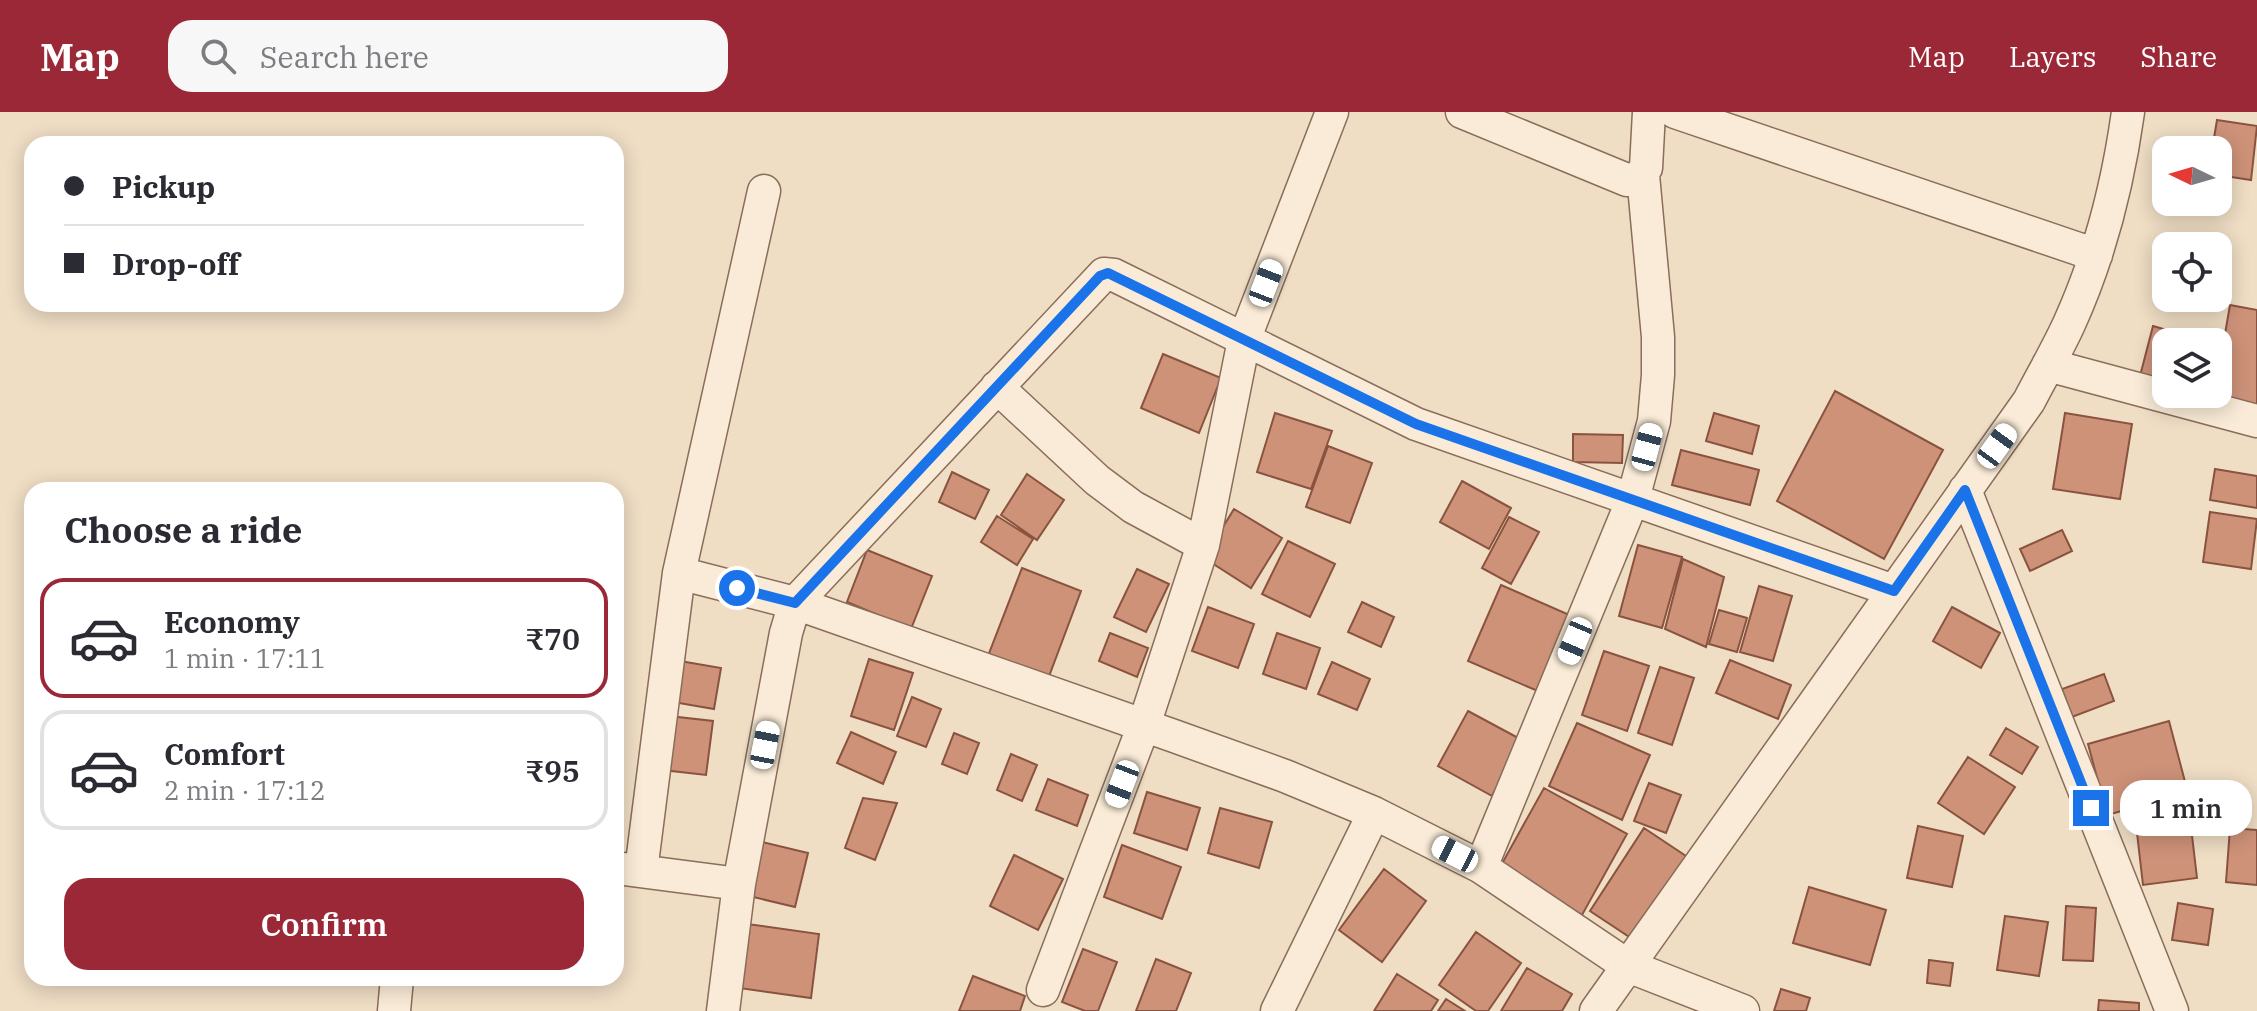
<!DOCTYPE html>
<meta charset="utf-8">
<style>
body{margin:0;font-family:"IBM Plex Serif",serif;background:#f7f7f7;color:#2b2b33;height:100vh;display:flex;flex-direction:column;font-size:30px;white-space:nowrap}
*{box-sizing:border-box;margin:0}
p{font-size:26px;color:#7c7c81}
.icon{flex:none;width:44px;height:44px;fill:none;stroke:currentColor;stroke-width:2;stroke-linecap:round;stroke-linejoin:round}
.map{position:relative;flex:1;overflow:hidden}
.drawer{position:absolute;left:24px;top:370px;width:600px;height:504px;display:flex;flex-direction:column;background:#fff;border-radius:24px;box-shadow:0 4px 20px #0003}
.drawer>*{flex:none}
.banner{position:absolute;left:24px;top:24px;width:600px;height:176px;border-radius:24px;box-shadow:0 4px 20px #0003;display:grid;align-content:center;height:176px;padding:0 40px;background:#fff}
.needle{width:52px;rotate:275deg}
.tools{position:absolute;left:2152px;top:24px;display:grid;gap:16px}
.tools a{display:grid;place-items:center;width:80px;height:80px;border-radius:16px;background:#fff;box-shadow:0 4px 20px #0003;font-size:40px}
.end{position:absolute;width:36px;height:36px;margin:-18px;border:10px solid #1a73e8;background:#fff;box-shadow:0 0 0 4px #fff}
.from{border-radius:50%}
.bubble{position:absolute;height:56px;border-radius:24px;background:#fff;box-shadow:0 4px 20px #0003;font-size:26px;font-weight:600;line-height:56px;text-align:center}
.car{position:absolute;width:24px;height:48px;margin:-24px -12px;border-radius:10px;box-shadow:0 0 6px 2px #0007;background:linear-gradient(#fff 24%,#345 0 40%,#fff 0 76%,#345 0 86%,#fff 0)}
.banner b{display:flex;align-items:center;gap:28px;height:76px;font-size:30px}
.banner b+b{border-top:2px solid #e1e1e2}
.banner i{width:20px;height:20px;background:#2b2b33}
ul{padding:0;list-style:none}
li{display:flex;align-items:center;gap:24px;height:120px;margin:0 16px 12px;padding:0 24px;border:4px solid #e1e1e2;border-radius:24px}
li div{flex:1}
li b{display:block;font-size:30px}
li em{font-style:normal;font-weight:600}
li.selected{border-color:#9a2837}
li>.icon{width:72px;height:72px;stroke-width:1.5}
h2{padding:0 40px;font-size:36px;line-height:96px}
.primary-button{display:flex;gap:16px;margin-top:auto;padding:16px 40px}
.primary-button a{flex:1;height:92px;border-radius:24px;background:#9a2837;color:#fff;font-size:32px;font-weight:600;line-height:92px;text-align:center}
header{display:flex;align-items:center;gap:48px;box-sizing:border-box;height:112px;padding:0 40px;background:#9a2837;color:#fff}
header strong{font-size:38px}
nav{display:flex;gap:44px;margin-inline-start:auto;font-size:28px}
.search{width:560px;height:72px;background:#f7f7f7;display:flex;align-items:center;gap:20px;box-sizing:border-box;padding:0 28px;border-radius:24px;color:#7c7c81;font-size:30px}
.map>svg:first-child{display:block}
.building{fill:#ce9279;stroke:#8a533f;stroke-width:2}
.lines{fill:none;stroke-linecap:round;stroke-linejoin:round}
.minor-casing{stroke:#8a6d5a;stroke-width:35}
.minor{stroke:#f9ebd7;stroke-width:32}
.route{stroke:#1a73e8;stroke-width:10}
</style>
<header>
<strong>Map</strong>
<div class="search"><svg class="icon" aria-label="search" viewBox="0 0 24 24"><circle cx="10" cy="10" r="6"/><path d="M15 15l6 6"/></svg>Search here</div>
<nav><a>Map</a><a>Layers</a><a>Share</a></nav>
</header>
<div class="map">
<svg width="2257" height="899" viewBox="0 0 2257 899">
<rect width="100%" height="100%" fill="#efddc4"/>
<path class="building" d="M2217,8L2257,14L2251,68L2218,63V38H2212Z
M2230,193L2257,198V293L2218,282V262Z
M2153,214L2208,230H2166V272L2140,264Z
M1163,242L1221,266L1199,321L1141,296Z
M1835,279L1943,338L1884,447L1777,389Z
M1275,301L1332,319L1311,377L1257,360Z
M1714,301L1759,314L1752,342L1706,329Z
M2065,301L2132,312L2120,387L2053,377Z
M1573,322L1623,323L1622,351L1573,350Z
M1328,334L1372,351L1350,411L1306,395Z
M1681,338L1759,358L1750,393L1672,373Z
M2215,357L2257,364V396L2210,388Z
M952,360L989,378L975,407L939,390Z
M1027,362L1064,388L1037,428L1001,403Z
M1462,369L1511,396L1489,437L1440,410Z
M1234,397L1282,426L1251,476L1204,446Z
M2210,400L2257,407L2251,457L2203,450Z
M997,404L1033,427L1017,453L981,430Z
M1509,405L1539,420L1511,472L1482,456Z
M2062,418L2072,439L2030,459L2020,437Z
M1288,429L1335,452L1310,505L1262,482Z
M1638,433L1682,445L1662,516L1619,504Z
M867,438L932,464L911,517L847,490Z
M1683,447L1724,465L1706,535L1665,517Z
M1022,456L1081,479L1048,567L988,544Z
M1137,457L1169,472L1146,520L1114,505Z
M1501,473L1574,505L1540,580L1468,549Z
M1759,474L1792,484L1773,549L1740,540Z
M1362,490L1394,505L1381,535L1348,520Z
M1208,495L1254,512L1238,556L1192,539Z
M1952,495L2000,521L1981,556L1933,529Z
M1719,498L1747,506L1737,540L1709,532Z
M1110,521L1148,536L1137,565L1099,549Z
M1277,521L1320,536L1306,577L1263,562Z
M1604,539L1649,554L1627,619L1582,603Z
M869,547L913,561L894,618L851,604Z
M1730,548L1791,573L1778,607L1716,581Z
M680,549L721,556L714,597L673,590Z
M1332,550L1370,567L1357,598L1318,582Z
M1660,555L1694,566L1672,633L1638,621Z
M2104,562L2114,589L2072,605L2062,577Z
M912,585L941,597L926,635L897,624Z
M1468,599L1522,628L1492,684L1438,654Z
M669,604L713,609L706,663L663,658Z
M2169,609L2188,681L2107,703L2088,632Z
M1577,611L1650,643L1622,708L1549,674Z
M2006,616L2038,635L2022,662L1990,643Z
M851,620L896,640L883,672L837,651Z
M954,621L979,631L967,662L942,652Z
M1011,642L1037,653L1022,689L997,678Z
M1968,645L2015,675L1984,722L1938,691Z
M1048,667L1088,683L1077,714L1036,698Z
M1649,671L1681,683L1666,721L1634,709Z
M1544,676L1627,722L1582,803L1499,757Z
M1147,680L1200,696L1187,738L1134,721Z
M863,686L897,691L875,748L845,736Z
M1220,696L1272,710L1259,756L1208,741Z
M1918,714L1963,724L1952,775L1907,766Z
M2191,715L2197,766L2143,773L2137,721Z
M1644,716L1692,748L1637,830L1590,799Z
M2230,716L2257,718V773L2226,770Z
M762,730L808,741L795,795L749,784Z
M1122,733L1181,755L1162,807L1104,785Z
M1014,743L1063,767L1038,818L990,794Z
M1384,757L1426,789L1382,850L1339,818Z
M1809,775L1886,798L1870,853L1793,831Z
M2178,791L2213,797L2208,833L2172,828Z
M2066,794L2096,796L2093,849L2063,848Z
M2005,804L2048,810L2039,864L1997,858Z
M747,812L819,822L811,886L739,876Z
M1476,820L1521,851L1488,899H1476L1439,873Z
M1083,837L1117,850L1098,899H1085L1062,890Z
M1156,847L1191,861L1176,899H1136Z
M1929,848L1953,851L1950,874L1927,871Z
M1527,856L1572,882L1562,899H1501Z
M1397,862L1438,888L1431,899H1374Z
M973,864L1025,884L1020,899H959Z
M1781,877L1810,886L1806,899H1774Z
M1446,887L1465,899H1438Z
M2099,888L2139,891V899H2098Z"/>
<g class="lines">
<g class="minor-casing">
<path id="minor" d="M1462,0L1627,68L1638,67L1646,56L1649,0
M1675,0L2096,143
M2048,253L2257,309
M997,275L1097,368L1133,395L1203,433
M1965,378L2172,899
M679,461L795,491L1174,624L1285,664L1374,701L1481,755L1628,854L1743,899
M1481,755L1633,387L1654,309L1658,263V225L1643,63
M616,756L739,772
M641,759L679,461L764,79
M1043,878L1144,613L1203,433L1244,228L1332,0
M394,899L397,866
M723,899L739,772L786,521L795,491L1104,162L1114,163L1416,312L1894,479
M1277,899L1374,701
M1596,899L2029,289C2042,264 2057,238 2069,212C2099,146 2118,72 2128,0"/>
</g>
<use href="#minor" class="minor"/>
</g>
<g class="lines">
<path class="route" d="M737,476L795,491L1100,164L1108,161L1416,312L1894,479L1965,378L2091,696"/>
</g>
</svg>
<div class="tools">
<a><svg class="needle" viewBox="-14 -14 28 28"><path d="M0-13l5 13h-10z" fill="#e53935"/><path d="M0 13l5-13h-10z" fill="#7c7c81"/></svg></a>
<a><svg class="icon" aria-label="locate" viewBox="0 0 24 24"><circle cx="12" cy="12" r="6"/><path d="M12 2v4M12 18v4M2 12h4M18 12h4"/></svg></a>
<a><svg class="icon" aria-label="layers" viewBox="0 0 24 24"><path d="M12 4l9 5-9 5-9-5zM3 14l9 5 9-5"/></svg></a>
</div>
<i class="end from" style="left:737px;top:476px"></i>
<i class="end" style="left:2091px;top:696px"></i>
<div class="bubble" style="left:2120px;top:668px;width:132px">1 min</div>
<i class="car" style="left:1266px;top:171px;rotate:21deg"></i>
<i class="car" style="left:1997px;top:334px;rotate:36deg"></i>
<i class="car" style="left:1647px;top:335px;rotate:15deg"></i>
<i class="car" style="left:1575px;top:529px;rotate:203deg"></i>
<i class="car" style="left:765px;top:633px;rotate:11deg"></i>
<i class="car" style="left:1122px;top:672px;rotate:201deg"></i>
<i class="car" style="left:1455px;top:742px;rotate:297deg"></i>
<div class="banner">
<b><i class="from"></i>Pickup</b>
<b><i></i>Drop-off</b>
</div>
<section class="drawer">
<h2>Choose a ride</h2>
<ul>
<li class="selected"><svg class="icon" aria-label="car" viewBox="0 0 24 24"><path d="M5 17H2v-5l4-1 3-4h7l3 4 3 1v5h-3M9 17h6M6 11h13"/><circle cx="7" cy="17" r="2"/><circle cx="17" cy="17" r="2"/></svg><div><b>Economy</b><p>1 min · 17:11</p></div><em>₹70</em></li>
<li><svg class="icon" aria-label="car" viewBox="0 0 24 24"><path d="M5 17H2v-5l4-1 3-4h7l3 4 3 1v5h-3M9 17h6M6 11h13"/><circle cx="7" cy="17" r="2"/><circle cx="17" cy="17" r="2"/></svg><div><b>Comfort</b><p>2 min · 17:12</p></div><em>₹95</em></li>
</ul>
<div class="primary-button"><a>Confirm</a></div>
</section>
</div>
